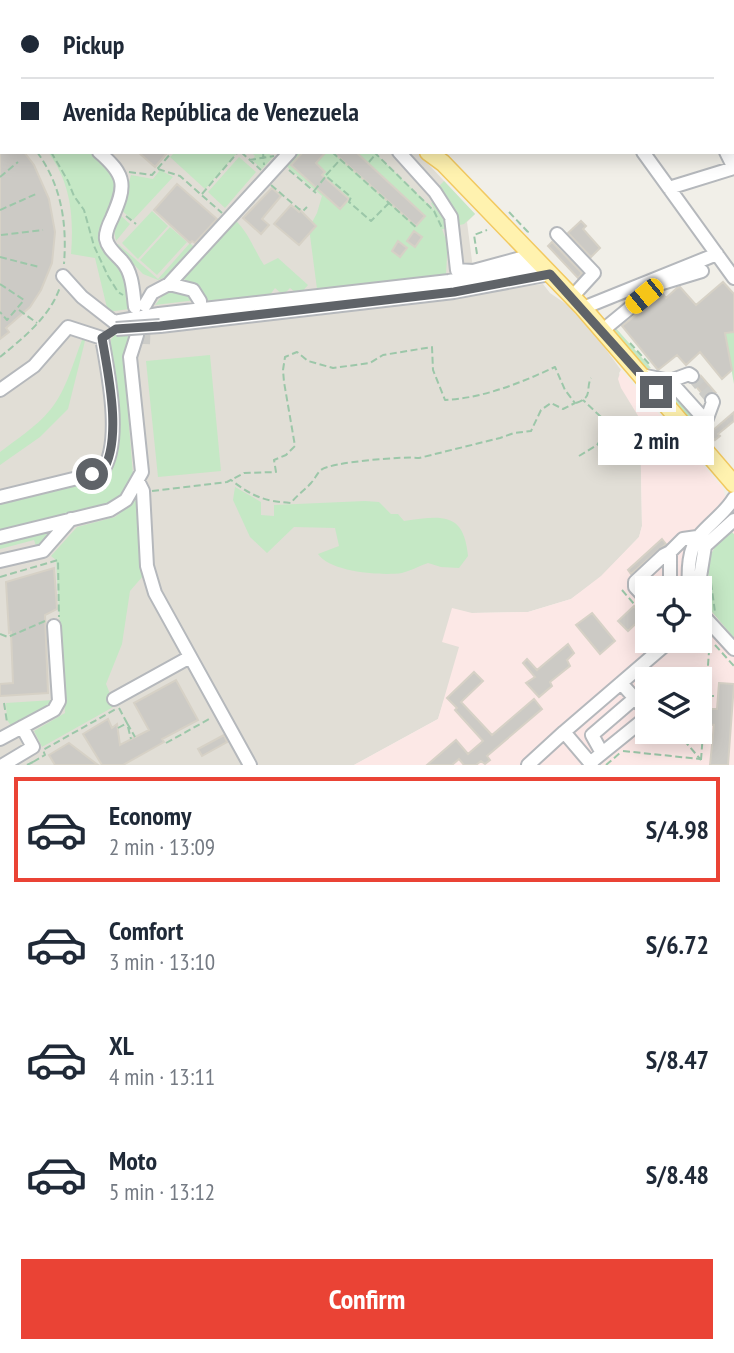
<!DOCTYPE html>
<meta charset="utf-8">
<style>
body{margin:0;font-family:"PT Sans Narrow",sans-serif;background:#f2f2f3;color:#1f2937;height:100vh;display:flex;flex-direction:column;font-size:26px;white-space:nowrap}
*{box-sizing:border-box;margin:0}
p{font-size:23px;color:#747a83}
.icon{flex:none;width:38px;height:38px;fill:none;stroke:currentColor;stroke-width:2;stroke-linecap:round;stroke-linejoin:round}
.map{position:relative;height:765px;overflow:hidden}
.drawer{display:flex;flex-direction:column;background:#fff;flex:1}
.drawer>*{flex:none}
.guide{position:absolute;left:0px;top:0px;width:735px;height:154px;box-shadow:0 4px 18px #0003;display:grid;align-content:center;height:154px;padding:0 21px;background:#fff}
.tools{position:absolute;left:635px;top:576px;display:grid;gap:14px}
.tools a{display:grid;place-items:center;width:77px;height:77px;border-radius:0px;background:#fff;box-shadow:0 4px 18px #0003;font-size:35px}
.end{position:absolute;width:32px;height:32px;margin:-16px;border:9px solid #5f6368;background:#fff;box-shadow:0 0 0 4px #fff}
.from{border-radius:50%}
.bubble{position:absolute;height:49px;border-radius:0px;background:#fff;box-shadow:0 4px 18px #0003;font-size:23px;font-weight:600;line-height:49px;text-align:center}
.car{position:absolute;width:21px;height:42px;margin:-21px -10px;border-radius:9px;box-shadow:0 0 5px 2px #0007;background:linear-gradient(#f5c518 24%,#345 0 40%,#f5c518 0 76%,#345 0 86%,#f5c518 0)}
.guide b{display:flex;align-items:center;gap:24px;height:66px;font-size:26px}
.guide b+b{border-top:2px solid #e0e1e3}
.guide i{width:18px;height:18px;background:#1f2937}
ul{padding:12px 0 0;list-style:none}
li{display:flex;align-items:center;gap:21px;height:105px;margin:0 14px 10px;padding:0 7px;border:4px solid transparent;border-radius:0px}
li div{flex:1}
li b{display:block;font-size:26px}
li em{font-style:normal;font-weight:600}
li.active{border-color:#ea4335}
li>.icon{width:63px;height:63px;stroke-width:1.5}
.action{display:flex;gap:14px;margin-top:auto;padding:14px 21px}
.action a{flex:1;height:80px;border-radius:0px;background:#ea4335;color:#fff;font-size:28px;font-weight:600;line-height:80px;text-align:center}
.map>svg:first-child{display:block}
.education{fill:#e1ded6}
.medical{fill:#fce8e6;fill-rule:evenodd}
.green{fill:#c5e8c5}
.building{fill:#cccac5;stroke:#d6d1c6;stroke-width:2}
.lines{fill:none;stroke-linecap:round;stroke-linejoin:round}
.minor-tunnel{stroke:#ccccc8;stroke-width:12;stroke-dasharray:12 6;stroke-linecap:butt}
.minor-casing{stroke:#b5b8bc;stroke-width:16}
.major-casing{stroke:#f2c960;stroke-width:19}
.path{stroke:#9cc7a9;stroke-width:2;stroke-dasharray:7 3.5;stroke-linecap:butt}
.minor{stroke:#fff;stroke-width:12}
.major{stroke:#fff2af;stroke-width:16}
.minor-bridge-casing{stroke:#b5b8bc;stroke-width:16;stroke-linecap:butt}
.minor-bridge{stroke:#fff;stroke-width:12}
.route{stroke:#5f6368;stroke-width:9}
</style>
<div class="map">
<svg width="734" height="765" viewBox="0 0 734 765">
<rect width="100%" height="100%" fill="#f1efe8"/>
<path class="education" d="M0,0H278L280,2H2V152H417L475,214L467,222L476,292L543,284L550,293L569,306L588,325L621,370L619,373L640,419L642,526L639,537L601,577L571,599L528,612L472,613L438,719L354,765H0Z"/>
<path class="medical" d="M621,370L723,488L725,495L734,507V765H354L438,719L459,647L442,642L452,608L472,613L528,612L571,599L601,576L639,537L642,526L640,419L621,388L618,379ZM648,588H700V640H648ZM648,679H700V732H648Z"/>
<path class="green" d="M48,152H94L105,163L118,185L103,226L117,263L125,275L129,309L108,312L95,258L71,254C74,217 71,183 48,152Z
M175,152H238L205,189L170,157Z
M251,152H267L273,157L262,169L252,160L255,156Z
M295,152H374L434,210L442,227L431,203L435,199L444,214L447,229H442L445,237H448L446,275L317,289L309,228L317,213L322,196L285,165Z
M239,157L256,172L225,208L208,192Z
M160,170L173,177L133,220L121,210L131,175L153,179Z
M444,181L475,214L464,224L460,225V231L456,232L438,187Z
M152,211L168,226L138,259L122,243Z
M120,215L130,224L116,241L114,231Z
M235,220C249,233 253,248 264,265L278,258L308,285L299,295L290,288L283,295L275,288L270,295L203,301L202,290L189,287L183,277Z
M170,227L187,242L157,275L140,260Z
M190,243L195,248L168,276L158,280L143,274L116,246L118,244L158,279Z
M182,289L196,300L155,305L166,291Z
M614,326L651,368L645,369L612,331Z
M130,331L124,362L133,475L122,495L111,503L0,530V503L36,493L107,479C128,445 109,379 111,339L117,333Z
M734,332V384L725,333Z
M84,335L86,336L84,345L68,409L40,437L0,465V452C17,439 36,427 50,410C67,390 74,359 84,335Z
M210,355L221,471L158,477L146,361Z
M667,385L698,422L690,428L660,391Z
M235,487L261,502V515L274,516V505L365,501L379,502L391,514H398L404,521C441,516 464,511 468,556L459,568L441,567L428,563C419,566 410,571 402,573C381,576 330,572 318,554L339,546L335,528L294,527L267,553L250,537L233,500Z
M136,500L143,576L130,591L122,644L106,684L115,706L42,747L34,731L65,713L56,560L51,556L77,527L115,517Z
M57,529L44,545L36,546L34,540L0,549V541Z
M731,531L734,534V638L712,612L707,561L716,545Z
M53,700L52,704L12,727L7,720L6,703Z"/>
<path class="building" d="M0,152H24L34,165L49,199L55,232L52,263L41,290L30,307L6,328L9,332L0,339Z
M138,152H168L155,167Z
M303,152H326L316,163L325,172L322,175L349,199L340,209L291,165Z
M333,152H356L425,216L416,226Z
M177,184L217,219L195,243L192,241L190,243L154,210Z
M272,188L281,196L262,219L269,225L261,234L243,218Z
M291,205L299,212L300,210L316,226L299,245L274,224Z
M581,221L586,226L583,229L600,248L591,257L568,233Z
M414,231L422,237L415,247L407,241Z
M398,241L407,248L400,257L392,251Z
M552,242L582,273L578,278L548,246Z
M723,282L734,294V332L725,333L732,370L722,379L700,352L686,365L677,355L658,370L622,326L663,294L666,298L677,288L680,287L696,305Z
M701,376L715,392H709L704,396L694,384L699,381Z
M734,412V421L718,434L720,436L715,440L711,435L712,431Z
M662,539L666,544L631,574L628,570Z
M54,568L57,609L45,615L48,693L0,696V684L13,683L11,632L9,633L6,582Z
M634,606L643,617L628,631L618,621Z
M592,613L615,641L600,654L576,625Z
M568,644L574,653L567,660L570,666L550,682L552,686L539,697L526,683L535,677L523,663L527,659L537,670Z
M474,672L483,681L461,702L492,735L534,699L542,709L487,756L490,760L485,764L481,761L476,765H464L459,759L452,765H427L456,740L468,754L483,741L455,710L457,708L447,698Z
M176,680L198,720L162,739L164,742L123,765H102L83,734L108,719L112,728L117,724L120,745L149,730L134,703Z
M719,683L734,684L728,765H710L714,725L705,724L707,709H717Z
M224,735L227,742L202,756L198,749Z
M69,743L98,765H55L49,755Z"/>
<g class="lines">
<path class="minor-tunnel" d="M144,344L145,316
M692,376L712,400"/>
<g class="minor-casing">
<path id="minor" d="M116,0L118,2
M142,0L144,2
M261,0L263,2
M518,0L520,2
M605,0L607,2
M656,0L657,2
M171,2L172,0
M416,2L418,0
M637,2L640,0
M733,20H734
M0,27L2,30
M733,109L734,108
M99,152C127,176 126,186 112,218C109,224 105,232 106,239C108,249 116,254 122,261C133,273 133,292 135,307
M399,152L435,192L451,217L457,270L473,271L532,255
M643,152L734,278
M726,152L734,168
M669,188L734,168
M557,234L594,273L572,297
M63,276L82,297L114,322L159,314L449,281L541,264
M169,284L193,290L200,301
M145,305L152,293L169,284L290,152
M583,308L717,254
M160,326L454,292L550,274
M603,330L659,284L702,271
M641,375L670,381L706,421L699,442
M670,381L689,374L692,376
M0,390L34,366L68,327L102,338C108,373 123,442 102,472L0,497
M706,421L713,402L712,400
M138,481L143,491L147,566L155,593L250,765
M0,537L110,510L126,500L142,472L130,357L137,335
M0,561L43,551L71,519
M670,588V552L683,539L697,537
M689,588C688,571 688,548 700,535C711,522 725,513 734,498
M648,601L635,587V582L664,555L670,552
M700,612L734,649
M700,616V577L705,546L734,520
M621,683L648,713
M114,699L190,657
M564,732L592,765
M0,739L54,710L59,701L54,626
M602,753L592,735L635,698
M590,763L648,716
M3,765L33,747L22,727
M528,765L564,732L671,640"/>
</g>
<g class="major-casing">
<path id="major" d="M292,0L293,2
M323,0L325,2
M428,152L443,163L583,308L734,484"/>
</g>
<path class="path" d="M71,0L73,2
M37,2L38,0
M61,2L62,0
M101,2L103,0
M0,105L2,106
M0,118L2,119
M37,152C62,186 67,224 64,264
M51,152L68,181L74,196L84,210L94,246L108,276L118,292L123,295
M241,152L261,170
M263,152L264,165
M332,152L417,228
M374,152L434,211L442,228
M249,160L274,156
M369,162L375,155
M158,169L180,176L222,213
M289,170L316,193
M129,172L152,175L172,152
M326,175L339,161
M0,177L18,162
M271,185L299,209L303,211L307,207
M314,191L326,176L351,197L349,202L371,221L389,203
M202,194L238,152
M0,210L36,194
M509,212L528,232L527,234
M126,216L136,224
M1,235L43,230
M477,254L474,235L487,230
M0,257L39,267
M0,284L24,300L7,320L0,312
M19,310L37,323
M630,343L650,365
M0,357C23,338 50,317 60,287
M576,403C594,397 585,390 591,378
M579,456L597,445L605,434L601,417L583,400
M152,491L227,482L244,473L276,472L274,460L286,455L295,446L284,382L283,370L285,357L297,352L308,361L333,368L370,363L383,355L432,347L433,370L445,400C484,398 520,383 555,367L565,390L575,403L563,409L551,403L541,410L531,431L514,433L500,438L419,458C406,456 330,462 321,470C317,473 315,479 311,483C305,490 297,495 291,503C264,501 253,497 231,480
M0,577L58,560L59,617
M711,583L715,612
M622,590L647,619
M0,634L8,637L45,621
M715,645L734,666
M707,696H714
M4,703L7,722
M119,708L127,723L131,739
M118,728L127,723L135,737
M677,732L701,760
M704,732H710
M166,743L211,718
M623,751L700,759
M701,760L710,638
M33,762L45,755L43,750L116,709
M27,765L33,762L35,765
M606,765L620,753"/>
<use href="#minor" class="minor"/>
<use href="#major" class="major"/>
<g class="minor-bridge-casing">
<path id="minor-bridge" d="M116,329L160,326"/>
</g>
<use href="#minor-bridge" class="minor-bridge"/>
</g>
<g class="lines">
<path class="route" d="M92,474L102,472C123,441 108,373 102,338L116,329L160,326L454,292L550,274L656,392"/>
</g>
</svg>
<div class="tools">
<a><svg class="icon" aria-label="locate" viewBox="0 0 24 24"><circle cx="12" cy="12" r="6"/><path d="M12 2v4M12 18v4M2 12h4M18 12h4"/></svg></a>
<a><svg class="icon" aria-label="layers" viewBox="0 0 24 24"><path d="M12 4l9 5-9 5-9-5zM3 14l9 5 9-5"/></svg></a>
</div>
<i class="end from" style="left:92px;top:474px"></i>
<i class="end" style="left:656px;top:392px"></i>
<div class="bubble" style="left:598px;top:416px;width:116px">2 min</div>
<i class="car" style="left:644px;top:296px;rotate:231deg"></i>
<div class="guide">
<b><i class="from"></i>Pickup</b>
<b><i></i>Avenida República de Venezuela</b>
</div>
</div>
<section class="drawer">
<ul>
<li class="active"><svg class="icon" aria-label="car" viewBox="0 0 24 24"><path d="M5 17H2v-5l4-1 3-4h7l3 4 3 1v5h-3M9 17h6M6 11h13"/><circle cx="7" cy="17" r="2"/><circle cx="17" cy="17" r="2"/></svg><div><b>Economy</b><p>2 min · 13:09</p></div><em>S/4.98</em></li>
<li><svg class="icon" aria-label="car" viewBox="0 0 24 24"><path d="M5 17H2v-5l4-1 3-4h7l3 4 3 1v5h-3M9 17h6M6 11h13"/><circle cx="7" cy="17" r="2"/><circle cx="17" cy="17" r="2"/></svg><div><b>Comfort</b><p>3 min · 13:10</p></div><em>S/6.72</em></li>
<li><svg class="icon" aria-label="car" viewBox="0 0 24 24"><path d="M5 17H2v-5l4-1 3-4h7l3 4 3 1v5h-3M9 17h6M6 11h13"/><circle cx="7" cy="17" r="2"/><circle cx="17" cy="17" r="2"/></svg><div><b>XL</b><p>4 min · 13:11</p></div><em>S/8.47</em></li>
<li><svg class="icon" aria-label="car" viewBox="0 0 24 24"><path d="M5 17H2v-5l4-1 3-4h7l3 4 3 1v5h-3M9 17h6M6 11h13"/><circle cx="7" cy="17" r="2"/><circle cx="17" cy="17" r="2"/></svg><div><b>Moto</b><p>5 min · 13:12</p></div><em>S/8.48</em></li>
</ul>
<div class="action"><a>Confirm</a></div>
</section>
